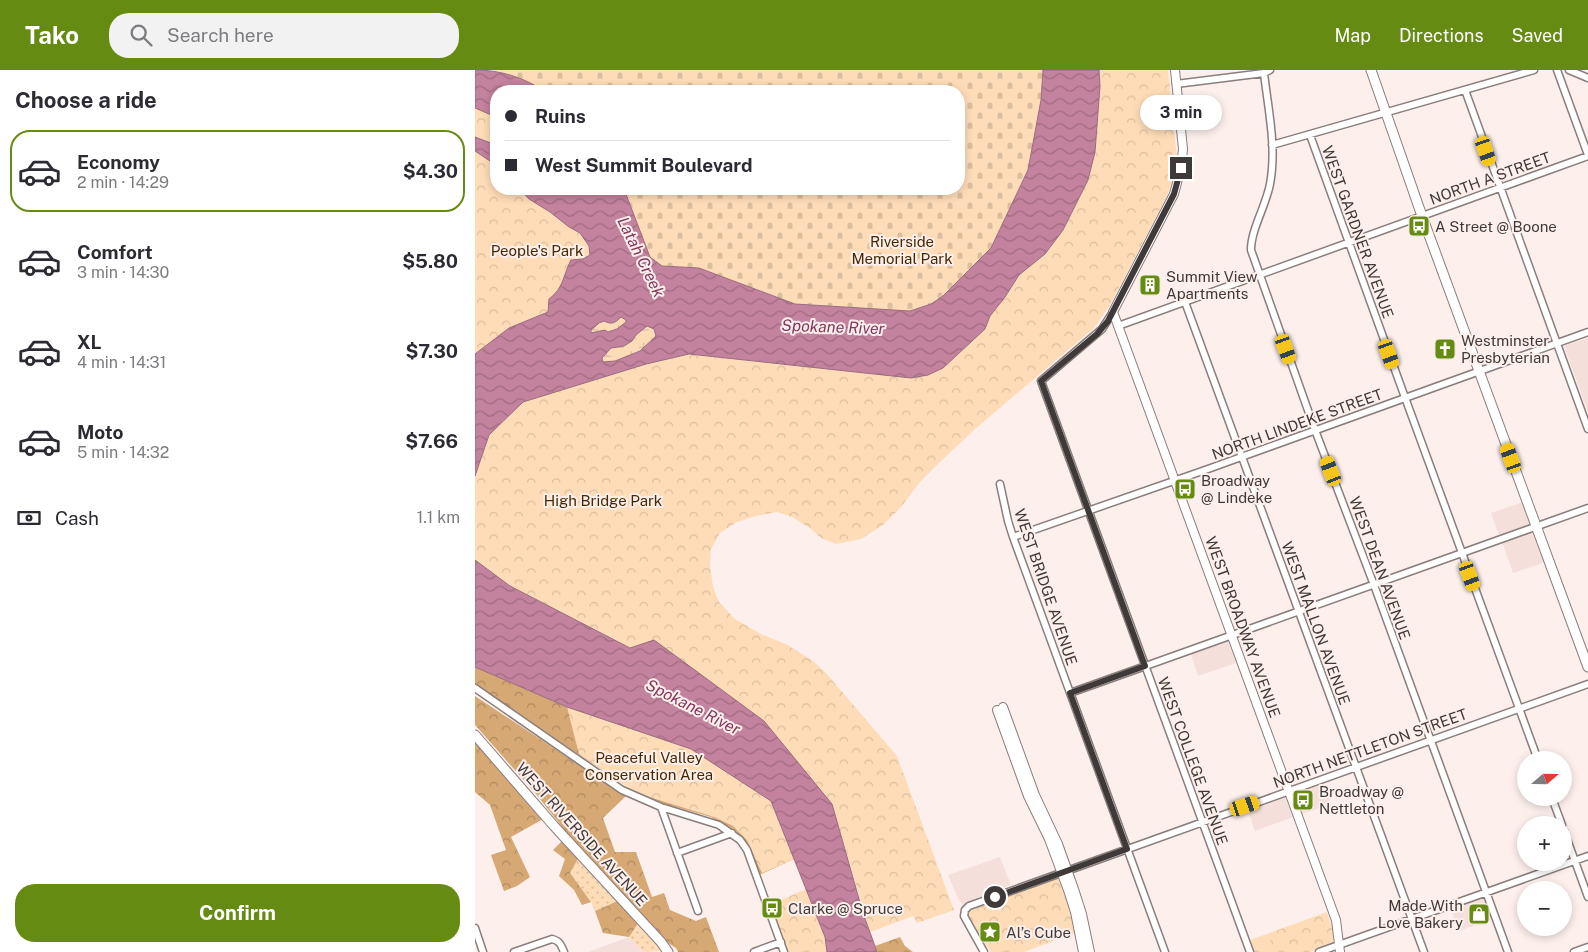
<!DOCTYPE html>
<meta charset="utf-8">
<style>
body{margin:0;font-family:"Public Sans",sans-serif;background:#f2f2f3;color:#2b2b33;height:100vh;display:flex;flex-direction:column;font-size:19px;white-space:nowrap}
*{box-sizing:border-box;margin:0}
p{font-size:16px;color:#7c7c81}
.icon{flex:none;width:28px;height:28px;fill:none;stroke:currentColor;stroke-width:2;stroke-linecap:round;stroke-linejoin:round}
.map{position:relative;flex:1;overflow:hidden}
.side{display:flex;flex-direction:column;background:#fff;width:475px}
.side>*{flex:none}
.banner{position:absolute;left:15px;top:15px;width:475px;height:110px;border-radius:20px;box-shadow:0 2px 8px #0003;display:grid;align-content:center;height:110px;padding:0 15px;background:#fff}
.needle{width:32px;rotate:70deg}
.buttons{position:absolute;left:1042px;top:681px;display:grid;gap:10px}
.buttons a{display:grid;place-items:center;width:55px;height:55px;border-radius:50%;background:#fff;box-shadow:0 2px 8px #0003;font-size:25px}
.end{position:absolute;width:22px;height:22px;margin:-11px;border:6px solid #3f3a39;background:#fff;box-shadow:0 0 0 2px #fff}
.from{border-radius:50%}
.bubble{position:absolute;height:35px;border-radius:18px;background:#fff;box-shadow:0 2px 8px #0003;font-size:16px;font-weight:700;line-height:35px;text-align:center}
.car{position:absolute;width:15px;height:30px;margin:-15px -8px;border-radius:6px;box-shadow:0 0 4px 1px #0007;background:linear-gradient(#f5c518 24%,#345 0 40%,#f5c518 0 76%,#345 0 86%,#f5c518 0)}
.banner b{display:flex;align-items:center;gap:18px;height:48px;font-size:19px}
.banner b+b{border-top:1px solid #e1e1e2}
.banner i{width:12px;height:12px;background:#2b2b33}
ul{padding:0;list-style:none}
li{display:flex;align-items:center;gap:15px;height:82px;margin:0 10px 8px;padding:0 5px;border:2px solid transparent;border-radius:20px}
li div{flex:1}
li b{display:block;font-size:19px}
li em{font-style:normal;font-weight:700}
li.active{border-color:#668b12}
li>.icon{width:45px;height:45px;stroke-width:1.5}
h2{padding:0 15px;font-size:22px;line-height:60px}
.pay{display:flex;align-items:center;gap:12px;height:55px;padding:0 15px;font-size:19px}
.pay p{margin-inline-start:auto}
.primary-button{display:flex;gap:10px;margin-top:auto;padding:10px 15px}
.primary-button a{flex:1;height:58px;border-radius:20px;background:#668b12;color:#fff;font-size:20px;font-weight:700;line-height:58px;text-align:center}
header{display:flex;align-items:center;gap:30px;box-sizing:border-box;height:70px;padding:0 25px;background:#668b12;color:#fff}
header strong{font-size:24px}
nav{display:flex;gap:28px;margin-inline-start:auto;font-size:18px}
.search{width:350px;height:45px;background:#f2f2f3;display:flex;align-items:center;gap:12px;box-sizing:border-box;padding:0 18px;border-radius:20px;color:#7c7c81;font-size:19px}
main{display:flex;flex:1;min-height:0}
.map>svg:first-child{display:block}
.built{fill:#f4dfda}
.grass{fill:url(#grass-dots)}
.forest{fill:url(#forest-crowns)}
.wetland{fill:url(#wetland-marsh)}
.cemetery{fill:url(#cemetery-stones)}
.park{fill:url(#park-crowns)}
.pitch{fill:#fedcb7}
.water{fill:url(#water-waves);stroke:#9b6c7f;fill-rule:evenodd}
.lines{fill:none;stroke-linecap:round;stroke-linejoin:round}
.minor-casing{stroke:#8a7e7c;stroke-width:9}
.tertiary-casing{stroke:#8a7e7c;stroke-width:10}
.secondary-casing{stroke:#8a7e7c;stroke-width:11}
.minor{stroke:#fff;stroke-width:6}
.tertiary{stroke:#fff;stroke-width:8}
.secondary{stroke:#fff;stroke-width:9}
.route{stroke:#3f3a39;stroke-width:6}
.labels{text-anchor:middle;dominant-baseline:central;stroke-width:4;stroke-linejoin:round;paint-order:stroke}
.street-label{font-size:15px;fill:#3f3a39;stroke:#fcefec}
.poi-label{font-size:15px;fill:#3f3a39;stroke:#fcefec;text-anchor:start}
.park-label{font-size:15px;fill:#472900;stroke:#fcefec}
.water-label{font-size:16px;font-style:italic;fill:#84355c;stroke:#fcefec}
</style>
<header>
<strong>Tako</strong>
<div class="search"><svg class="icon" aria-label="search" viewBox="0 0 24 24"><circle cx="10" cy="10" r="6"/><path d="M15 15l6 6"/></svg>Search here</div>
<nav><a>Map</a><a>Directions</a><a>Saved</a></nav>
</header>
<main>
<section class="side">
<h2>Choose a ride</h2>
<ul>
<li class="active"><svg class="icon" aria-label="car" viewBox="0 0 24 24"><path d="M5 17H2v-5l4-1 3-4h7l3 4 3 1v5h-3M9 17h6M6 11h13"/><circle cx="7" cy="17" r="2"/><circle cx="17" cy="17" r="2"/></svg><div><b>Economy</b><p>2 min · 14:29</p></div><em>$4.30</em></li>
<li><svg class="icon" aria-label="car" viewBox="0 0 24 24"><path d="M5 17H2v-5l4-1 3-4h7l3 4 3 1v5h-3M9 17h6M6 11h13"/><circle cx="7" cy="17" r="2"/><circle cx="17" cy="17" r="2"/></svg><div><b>Comfort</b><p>3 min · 14:30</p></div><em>$5.80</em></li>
<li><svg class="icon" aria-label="car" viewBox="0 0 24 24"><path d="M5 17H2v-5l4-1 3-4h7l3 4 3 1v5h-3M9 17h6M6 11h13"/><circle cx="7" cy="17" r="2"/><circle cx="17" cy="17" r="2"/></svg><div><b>XL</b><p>4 min · 14:31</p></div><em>$7.30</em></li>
<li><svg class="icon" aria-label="car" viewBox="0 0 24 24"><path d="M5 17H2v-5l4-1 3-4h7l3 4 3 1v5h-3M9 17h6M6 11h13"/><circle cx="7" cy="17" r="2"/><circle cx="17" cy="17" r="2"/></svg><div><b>Moto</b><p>5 min · 14:32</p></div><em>$7.66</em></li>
</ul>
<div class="pay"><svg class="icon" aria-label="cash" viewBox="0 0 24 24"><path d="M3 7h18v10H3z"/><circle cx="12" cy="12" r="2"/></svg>Cash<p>1.1 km</p></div>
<div class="primary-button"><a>Confirm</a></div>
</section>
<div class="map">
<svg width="1113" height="882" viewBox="0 0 1113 882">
<defs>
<pattern id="grass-dots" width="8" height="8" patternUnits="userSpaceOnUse" patternTransform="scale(1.25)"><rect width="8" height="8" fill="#fedcb7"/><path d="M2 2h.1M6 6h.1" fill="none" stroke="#dbbe9e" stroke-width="1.8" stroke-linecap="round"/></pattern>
<pattern id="forest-crowns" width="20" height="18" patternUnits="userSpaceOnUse" patternTransform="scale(1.25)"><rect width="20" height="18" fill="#d6a874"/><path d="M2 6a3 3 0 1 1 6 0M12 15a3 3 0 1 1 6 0" fill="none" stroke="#af8a60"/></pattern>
<pattern id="wetland-marsh" width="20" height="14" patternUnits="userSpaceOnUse" patternTransform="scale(1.25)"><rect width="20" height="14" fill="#fedcb7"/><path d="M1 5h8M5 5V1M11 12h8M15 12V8" fill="none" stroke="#dbbe9e"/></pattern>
<pattern id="cemetery-stones" width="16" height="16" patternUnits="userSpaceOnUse" patternTransform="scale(1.25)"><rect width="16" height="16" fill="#fedcb7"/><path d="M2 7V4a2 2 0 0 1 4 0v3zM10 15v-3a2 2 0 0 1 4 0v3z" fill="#dbbe9e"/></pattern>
<pattern id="park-crowns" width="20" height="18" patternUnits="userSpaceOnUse" patternTransform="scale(1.25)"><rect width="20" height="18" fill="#fedcb7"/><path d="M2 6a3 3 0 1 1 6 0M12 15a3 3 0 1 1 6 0" fill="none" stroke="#dbbe9e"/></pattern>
<pattern id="water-waves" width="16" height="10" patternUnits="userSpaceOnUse" patternTransform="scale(1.25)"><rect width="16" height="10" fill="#c3829d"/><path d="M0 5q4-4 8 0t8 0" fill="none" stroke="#a06b81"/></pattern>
</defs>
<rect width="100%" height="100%" fill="#fcefec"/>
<path class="built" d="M1113,268V342L1089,276Z
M1048,432L1055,454L1024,465L1016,443Z
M1058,461L1070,492L1038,503L1027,472Z
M753,571L761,593L723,606L716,584Z
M848,714L856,734L827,744L820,724Z
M810,727L818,747L780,761L773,741Z
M525,787L536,815L493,832L488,836L483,828L473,805Z
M1008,826L1017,849L984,861L975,837Z
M154,867L169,882H113Z"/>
<path class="grass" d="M104,787L145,830L120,841L116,832L95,803Z
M164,852L187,881L169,882L154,867Z"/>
<path class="forest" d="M0,597L92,637L296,731L319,789L284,805L271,773L260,760L236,747L183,732L161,722L0,617Z
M0,626L151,726L128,748L140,782H161L177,827L189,823L195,840L221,851L231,847L244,882H203L201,878L193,873L108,783L61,724L0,655Z
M0,668L70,748L36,767L55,807L42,816L29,821L16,785L31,780L15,735L0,722Z
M88,770L104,787L95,803L116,832L107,835L99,820L84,806L90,789L78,780Z
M145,830L164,852L154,867L128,863L120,841Z
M425,867L430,876L438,882H402L400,876Z"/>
<path class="wetland" d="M146,247L151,250V252L142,259L133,262L130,260L116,263L115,260L124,253L129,251C137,255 140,253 146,247Z
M172,256L179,259L181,266L165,281L140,291L128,292L127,288L136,278L149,276L157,271L161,265Z"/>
<path class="cemetery" d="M17,0H568L566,30L553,100L516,178L468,226L456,234L435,241L320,234L224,198L187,196L175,187L149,119H484V21H69L34,4Z"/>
<path class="park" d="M624,0H693L702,88L698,109L692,126L635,235L619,258L500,359L463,394L445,412L426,437L408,455L386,469L361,474L346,468L335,458L317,447L302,442L281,446L262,452L245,463L236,479L235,496L238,517L244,532L260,549L286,564L311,574L338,591L351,603L422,686L479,840L442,853L438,846L395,862L357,734L156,578L35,516L0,490V406L14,365L48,332L171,294L214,284L436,308L453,305L468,298L510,259L515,246L530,227L544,205L570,184L588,160L613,110L620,82L625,16Z
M0,2L21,21V119H119L160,208L34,258L0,284Z
M92,637L216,679L296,731L319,789L287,803L272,770L258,756L239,747L161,723L104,684Z
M582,807L587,810L602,862L549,882H516L493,846V841L496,838Z
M331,819L350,867L352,882H313L295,835Z
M852,842C855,852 861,864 857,874L835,882H779L775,870Z"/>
<path class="pitch" d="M793,864L798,877L785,882L781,869Z"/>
<path class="water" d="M0,0C25,0 48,7 69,21H21V47L0,38Z
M568,0H624L625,16L620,82L613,110L588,160L570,184L544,205L530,227L515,246L510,259L468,298L453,305L436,308L214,284L171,294L48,332L14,365L0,406V284L34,258L73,242L74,229C89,218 88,205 96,190L108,189L115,185L114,176L105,163L94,157L75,142L54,129L45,119H74L73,121L77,125L78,119H149L175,187L187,196L224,198L320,234L435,241L456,234L468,226L516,178L553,100L566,30ZM146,247L151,250V252L142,259L133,262L130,260L116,263V260L124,253L129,251C137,255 140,253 146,247ZM172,256L179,259L181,266L165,281L140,291L128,292L127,288L136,278L149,276L157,271L161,265Z
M0,67L21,75V95L0,81Z
M0,490L35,516L155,578L179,570L289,651L357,734L388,843L402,882H352L350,867L296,731L216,679L92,637L0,597Z"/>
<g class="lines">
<g class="minor-casing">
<path id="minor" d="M1082,0L1113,85
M1094,0L1113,8
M789,3C793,39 802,77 795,114C791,136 776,159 776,180L840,360L899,515L1033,882
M701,14L789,3L795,0
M990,20L1113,359
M835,65L928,322L1063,690
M797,75L1059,0
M710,232L949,882
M638,242L627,259L566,311L775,882
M643,256L1113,86
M525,414L533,451L538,467L690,882
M538,467L733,399L1113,262
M0,618L147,720L186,737L244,755L265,770L272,780L309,882
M595,623L1113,438
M1077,728L1087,755
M186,737L223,841
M1089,761L1113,827
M202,783L257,763
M0,858L8,882
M39,882L77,869C85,871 86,875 89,882
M279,882L306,872
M509,882L489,846L490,840L494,836L1113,614
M844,882L1113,786
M1099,882L1113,877"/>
</g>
<g class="tertiary-casing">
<path id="tertiary" d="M700,0L708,79L706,98L699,124L638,242L861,850L865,882
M528,637L560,725L583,774L599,819L607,844L615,882
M522,640L553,726L574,769L593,820L600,842L608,882"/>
</g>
<g class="secondary-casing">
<path id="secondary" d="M896,0L947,146L1113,597
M0,665L79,756L186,872L193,882"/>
</g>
<use href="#minor" class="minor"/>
<use href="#tertiary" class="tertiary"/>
<use href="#secondary" class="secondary"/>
</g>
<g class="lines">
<path class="route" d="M520,827L652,779L595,623L670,596L566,311L622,264L633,251L699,124L706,98"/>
</g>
<defs>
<g id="bus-square" transform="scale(1.125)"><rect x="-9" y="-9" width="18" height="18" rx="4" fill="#668b12" stroke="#fcefec"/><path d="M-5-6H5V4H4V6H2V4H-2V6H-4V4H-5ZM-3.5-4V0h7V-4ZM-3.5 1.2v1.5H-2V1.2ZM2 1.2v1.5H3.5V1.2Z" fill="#fff"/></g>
<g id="building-square" transform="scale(1.125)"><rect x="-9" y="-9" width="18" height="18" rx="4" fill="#668b12" stroke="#fcefec"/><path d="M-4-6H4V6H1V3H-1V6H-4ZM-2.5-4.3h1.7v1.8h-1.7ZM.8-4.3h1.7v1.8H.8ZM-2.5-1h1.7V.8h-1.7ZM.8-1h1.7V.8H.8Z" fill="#fff"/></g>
<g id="church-square" transform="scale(1.125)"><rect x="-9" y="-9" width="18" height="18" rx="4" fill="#668b12" stroke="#fcefec"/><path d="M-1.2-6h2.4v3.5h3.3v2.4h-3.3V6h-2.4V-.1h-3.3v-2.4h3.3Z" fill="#fff"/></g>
<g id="shop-square" transform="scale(1.125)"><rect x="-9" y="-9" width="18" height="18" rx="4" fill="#668b12" stroke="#fcefec"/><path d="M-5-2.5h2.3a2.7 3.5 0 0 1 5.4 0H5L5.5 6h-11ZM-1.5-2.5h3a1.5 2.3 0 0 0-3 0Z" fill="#fff"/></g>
<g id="sight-square" transform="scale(1.125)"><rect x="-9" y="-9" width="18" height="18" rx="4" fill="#668b12" stroke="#fcefec"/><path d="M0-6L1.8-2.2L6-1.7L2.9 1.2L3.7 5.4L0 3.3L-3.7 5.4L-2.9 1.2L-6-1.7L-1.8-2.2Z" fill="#fff"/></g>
</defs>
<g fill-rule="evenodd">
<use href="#bus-square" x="944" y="156"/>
<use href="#building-square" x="675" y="215"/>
<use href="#church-square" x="970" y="279"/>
<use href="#bus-square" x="710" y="419"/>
<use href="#bus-square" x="828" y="730"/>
<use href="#bus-square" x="297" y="838"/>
<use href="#shop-square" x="1004" y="844"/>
<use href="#sight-square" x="515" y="862"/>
</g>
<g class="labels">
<g class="street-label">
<text transform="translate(1015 108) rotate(-20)">NORTH A STREET</text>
<text transform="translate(883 162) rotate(70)">WEST GARDNER AVENUE</text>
<text transform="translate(822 354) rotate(-20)">NORTH LINDEKE STREET</text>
<text transform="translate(905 498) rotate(70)">WEST DEAN AVENUE</text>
<text transform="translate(571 517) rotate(71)">WEST BRIDGE AVENUE</text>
<text transform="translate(841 553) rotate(70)">WEST MALLON AVENUE</text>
<text transform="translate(768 557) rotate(70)">WEST BROADWAY AVENUE</text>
<text transform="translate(895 678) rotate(-20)">NORTH NETTLETON STREET</text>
<text transform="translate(718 691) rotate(70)">WEST COLLEGE AVENUE</text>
<text transform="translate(107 764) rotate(48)">WEST RIVERSIDE AVENUE</text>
</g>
<g class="poi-label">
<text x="960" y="156">A Street @ Boone</text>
<text x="691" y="206">Summit View<tspan x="691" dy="17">Apartments</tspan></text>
<text x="986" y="270">Westminster<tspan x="986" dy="17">Presbyterian</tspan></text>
<text x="726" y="410">Broadway<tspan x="726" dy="17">@ Lindeke</tspan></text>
<text x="844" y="721">Broadway @<tspan x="844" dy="17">Nettleton</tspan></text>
<text x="988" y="835" text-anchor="end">Made With<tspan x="988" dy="17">Love Bakery</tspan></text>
<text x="313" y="838">Clarke @ Spruce</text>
<text x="531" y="862">Al’s Cube</text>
</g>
<g class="park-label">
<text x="427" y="171">Riverside<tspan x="427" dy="17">Memorial Park</tspan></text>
<text x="62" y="180">People's Park</text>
<text x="128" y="430">High Bridge Park</text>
<text x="174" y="687">Peaceful Valley<tspan x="174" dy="17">Conservation Area</tspan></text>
</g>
<g class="water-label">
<text transform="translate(166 187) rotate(64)">Latah Creek</text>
<text transform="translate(358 257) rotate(2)">Spokane River</text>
<text transform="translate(218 637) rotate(27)">Spokane River</text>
</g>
</g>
</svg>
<div class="buttons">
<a><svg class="needle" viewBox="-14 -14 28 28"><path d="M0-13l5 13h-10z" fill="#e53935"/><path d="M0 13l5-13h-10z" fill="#7c7c81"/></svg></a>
<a>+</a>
<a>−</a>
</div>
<i class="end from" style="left:520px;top:827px"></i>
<i class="end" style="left:706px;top:98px"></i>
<div class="bubble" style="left:665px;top:25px;width:82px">3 min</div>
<i class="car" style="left:1011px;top:81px;rotate:161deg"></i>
<i class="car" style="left:811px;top:279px;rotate:160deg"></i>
<i class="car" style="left:914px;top:284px;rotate:160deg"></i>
<i class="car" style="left:1036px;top:388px;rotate:340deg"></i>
<i class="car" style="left:856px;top:401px;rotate:339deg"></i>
<i class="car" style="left:995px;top:506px;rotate:160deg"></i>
<i class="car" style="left:770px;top:736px;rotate:71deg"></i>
<div class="banner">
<b><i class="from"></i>Ruins</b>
<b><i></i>West Summit Boulevard</b>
</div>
</div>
</main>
